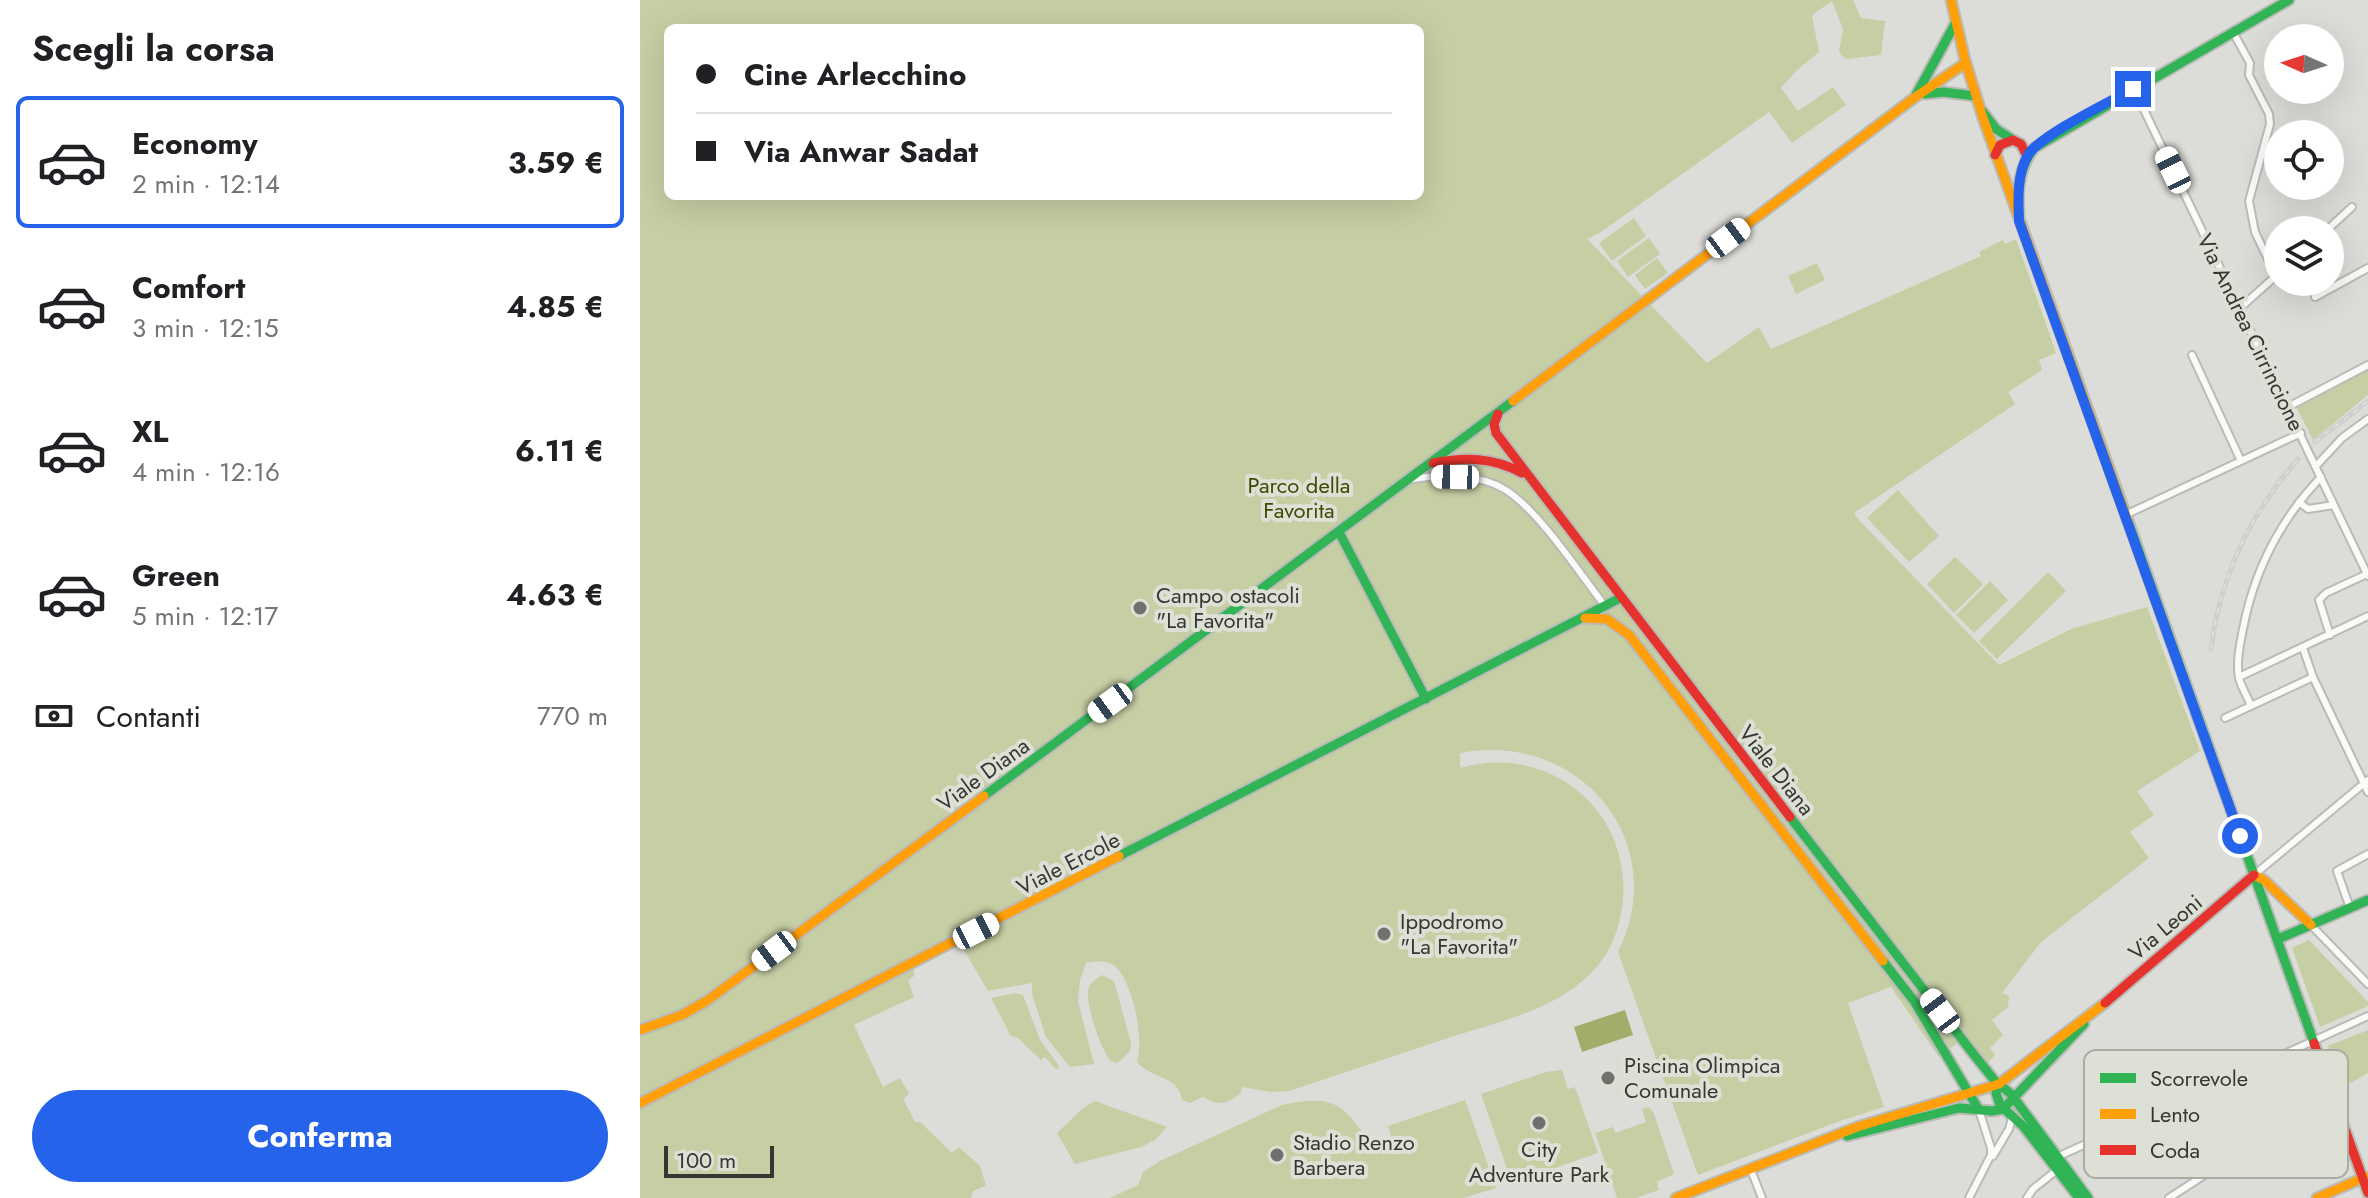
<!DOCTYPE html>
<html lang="it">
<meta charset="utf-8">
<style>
body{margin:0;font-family:Jost,sans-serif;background:#f6f6f6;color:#202124;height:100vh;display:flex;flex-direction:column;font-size:30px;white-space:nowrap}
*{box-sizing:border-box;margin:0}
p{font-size:26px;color:#757577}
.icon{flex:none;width:44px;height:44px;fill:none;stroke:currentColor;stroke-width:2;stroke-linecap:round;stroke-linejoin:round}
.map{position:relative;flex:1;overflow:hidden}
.side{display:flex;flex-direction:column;background:#fff;width:640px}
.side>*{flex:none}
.hud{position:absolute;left:24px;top:24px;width:760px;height:176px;border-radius:12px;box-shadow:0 8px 32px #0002;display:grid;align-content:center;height:176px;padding:0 32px;background:#fff}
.needle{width:52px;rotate:273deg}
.fabs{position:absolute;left:1624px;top:24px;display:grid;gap:16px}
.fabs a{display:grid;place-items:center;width:80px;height:80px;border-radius:50%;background:#fff;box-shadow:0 8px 32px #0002;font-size:40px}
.scale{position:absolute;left:24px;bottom:20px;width:110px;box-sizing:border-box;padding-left:8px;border:4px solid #363733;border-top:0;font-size:22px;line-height:28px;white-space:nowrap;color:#363733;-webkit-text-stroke:6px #dde0d5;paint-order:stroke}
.end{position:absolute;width:36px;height:36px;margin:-18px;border:10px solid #2563eb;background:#fff;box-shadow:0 0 0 4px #fff}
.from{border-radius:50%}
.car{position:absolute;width:24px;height:48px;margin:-24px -12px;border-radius:10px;box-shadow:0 0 6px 2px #0007;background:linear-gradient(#fff 24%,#345 0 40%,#fff 0 76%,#345 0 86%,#fff 0)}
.hud b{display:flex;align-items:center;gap:28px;height:76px;font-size:30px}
.hud b+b{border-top:2px solid #e0e0e0}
.hud i{width:20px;height:20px;background:#202124}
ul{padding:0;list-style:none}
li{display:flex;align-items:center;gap:24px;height:132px;margin:0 16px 12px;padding:0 16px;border:4px solid transparent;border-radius:12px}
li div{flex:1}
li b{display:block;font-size:30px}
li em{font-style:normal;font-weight:700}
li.selected{border-color:#2563eb}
li>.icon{width:72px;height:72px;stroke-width:1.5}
h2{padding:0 32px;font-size:36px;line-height:96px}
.pay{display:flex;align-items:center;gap:20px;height:88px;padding:0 32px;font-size:30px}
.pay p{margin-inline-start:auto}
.primary-button{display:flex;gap:16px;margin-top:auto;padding:16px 32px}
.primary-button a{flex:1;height:92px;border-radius:48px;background:#2563eb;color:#fff;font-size:32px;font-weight:700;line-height:92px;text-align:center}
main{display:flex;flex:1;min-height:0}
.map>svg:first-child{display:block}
.green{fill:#c6cea4;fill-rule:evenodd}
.water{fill:#a2ad6c}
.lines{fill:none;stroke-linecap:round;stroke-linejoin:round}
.street-casing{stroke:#babbb7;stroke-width:10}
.fast-casing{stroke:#babbb7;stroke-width:13}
.slow-casing{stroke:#babbb7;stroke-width:13}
.jam-casing{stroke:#babbb7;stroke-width:13}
.street{stroke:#fafaf9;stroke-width:6}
.fast{stroke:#30b455;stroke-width:9}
.slow{stroke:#ff9f0a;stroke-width:9}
.jam{stroke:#e5322d;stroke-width:9}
.rail-casing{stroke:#cecfce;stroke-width:5}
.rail{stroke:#dde0d5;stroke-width:2;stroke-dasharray:6;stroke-linecap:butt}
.route{stroke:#2563eb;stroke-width:10}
.poi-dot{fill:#70716d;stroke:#dde0d5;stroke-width:3}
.labels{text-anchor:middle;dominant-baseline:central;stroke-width:8;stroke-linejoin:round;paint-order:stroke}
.street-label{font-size:22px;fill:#363733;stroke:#dde0d5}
.park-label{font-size:22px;fill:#414a02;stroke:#dde0d5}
.poi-label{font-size:22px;fill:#363733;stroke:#dde0d5;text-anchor:start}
.key{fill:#dde0d5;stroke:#abada4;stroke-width:2}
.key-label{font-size:22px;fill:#363733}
</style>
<main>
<section class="side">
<h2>Scegli la corsa</h2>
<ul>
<li class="selected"><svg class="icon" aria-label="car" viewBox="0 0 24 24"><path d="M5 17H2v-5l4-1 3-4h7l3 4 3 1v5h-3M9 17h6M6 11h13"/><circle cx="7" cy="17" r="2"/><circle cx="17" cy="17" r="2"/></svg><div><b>Economy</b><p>2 min · 12:14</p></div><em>3.59 €</em></li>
<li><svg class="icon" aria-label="car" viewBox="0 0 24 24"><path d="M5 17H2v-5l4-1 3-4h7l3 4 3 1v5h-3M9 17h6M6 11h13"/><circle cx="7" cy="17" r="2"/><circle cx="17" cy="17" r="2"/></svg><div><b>Comfort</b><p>3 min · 12:15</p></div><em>4.85 €</em></li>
<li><svg class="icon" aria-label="car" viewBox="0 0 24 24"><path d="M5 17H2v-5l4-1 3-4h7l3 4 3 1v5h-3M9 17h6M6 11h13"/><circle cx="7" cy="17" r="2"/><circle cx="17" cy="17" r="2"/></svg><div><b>XL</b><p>4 min · 12:16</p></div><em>6.11 €</em></li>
<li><svg class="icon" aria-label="car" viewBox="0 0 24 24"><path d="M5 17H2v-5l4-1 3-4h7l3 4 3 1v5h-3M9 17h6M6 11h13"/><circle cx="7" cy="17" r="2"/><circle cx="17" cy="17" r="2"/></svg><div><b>Green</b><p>5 min · 12:17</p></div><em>4.63 €</em></li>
</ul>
<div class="pay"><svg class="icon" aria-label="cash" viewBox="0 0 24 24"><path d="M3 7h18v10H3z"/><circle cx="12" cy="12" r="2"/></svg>Contanti<p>770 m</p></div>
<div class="primary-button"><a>Conferma</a></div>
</section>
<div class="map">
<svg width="1728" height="1198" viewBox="0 0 1728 1198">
<rect width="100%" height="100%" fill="#dcddd8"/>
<path class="green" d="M0,0H1213L1221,18L1245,21L1241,55L1207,59L1202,56L1199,51L1203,29L1192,1L1172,15L1179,52L1155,72L1141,88L1158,111L1193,87L1206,105L1152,143L1129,112L961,232L947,239L1067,363L1119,327L1131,349L1341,256L1339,252L1363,240L1365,244L1376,239L1416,353L1399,360L1402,370L1368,392L1375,404L1214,513L1218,519L1359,665L1431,629L1507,607L1560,751L1497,791L1514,815L1490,832L1509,858L1401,942L1362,993L1369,996L1368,1007L1352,1020L1363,1035L1350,1048L1355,1055L1345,1066L1324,1038L1299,1057L1251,987L1208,1003L1244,1107L1200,1121L1058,1175L978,952C1033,841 938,730 820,753V768C914,741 999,818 981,913C977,938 966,959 948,976C911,1011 858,1022 811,1037C757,1055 703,1073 649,1091L631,1092L602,1087L600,1094C587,1104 577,1106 563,1097L550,1103L542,1100C538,1074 514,1081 497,1062C504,1039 494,987 477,968C470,960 456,961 446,963L440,980L438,1002L454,1064L430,1067L406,1037L392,994V983L348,991L321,945L274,969V976L268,981L274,997L214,1025L243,1087L260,1078L269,1094L263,1099L275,1122H280L312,1153L319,1147L340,1166L346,1186L333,1191L331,1198H0ZM28,28H780V196H28Z
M994,218L1006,236L972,261L959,243Z
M1009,238L1020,254L988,277L977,261Z
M1017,258L1028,273L1005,289L995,275Z
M1177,263L1185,280L1156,294L1148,276Z
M1728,370V395L1673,440L1657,408Z
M1258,490L1299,536L1269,562L1227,518Z
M1315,557L1343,584L1314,613L1287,584Z
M1408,572L1426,591L1357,659L1339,641Z
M1350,581L1368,600L1334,633L1316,615Z
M1669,940L1728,1002V1006L1680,1027L1652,948Z
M462,975L474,981L491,1043L490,1051L478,1063L472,1062C461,1051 448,1011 448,995C447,985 454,980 462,975Z
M375,993L383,995L400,1040L419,1066L417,1070L405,1057L401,1060L378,1038L371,1036L351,998Z
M1728,1030V1073L1704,1087L1688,1046Z
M922,1070L928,1089L935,1087L958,1153L872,1183L841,1094L906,1072Z
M825,1100L856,1188L824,1198H470L498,1185L503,1172L520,1161L642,1105C701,1093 702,1107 735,1148L742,1146L746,1152L755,1149L748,1126Z
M455,1101L527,1127L515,1140L501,1147L435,1164L417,1133L443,1108Z
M1009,1107L1014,1114L1034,1174L1017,1182L1019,1190L996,1198H977L955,1133L973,1127L975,1133L1006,1122L1002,1109Z"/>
<path class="water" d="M985,1010L993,1035L942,1052L934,1027Z"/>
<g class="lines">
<g class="street-casing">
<path id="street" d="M1593,32L1610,63L1609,75L1629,114L1630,124L1609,201L1615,232L1636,276
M1494,89L1728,576
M1687,230L1712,207
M1675,297L1728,268
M1600,308L1638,274
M1552,355L1601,461
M1648,407L1728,365
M1676,466L1702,438L1728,419
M773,479C801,474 839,474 864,489C898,509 940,574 965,606
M1659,502L1668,509L1694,505
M1485,515L1661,433
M1690,635L1679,600L1686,593L1727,574
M1663,648L1673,677L1728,792
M1599,677L1728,616
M1611,706C1608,697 1601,687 1599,678C1596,663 1600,644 1603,629C1614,571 1641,519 1681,477
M1585,718L1673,677
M1614,875L1728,780
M1710,908L1697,871L1728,854
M1671,925L1728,984
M1353,1156L1369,1129L1372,1118
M1417,1157L1728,1016
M1111,1170L1122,1198
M1329,1198L1351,1155V1148L1339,1110
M1387,1198L1393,1189L1417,1170
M1529,1198L1566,1174L1650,1129L1693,1094"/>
</g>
<g class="fast-casing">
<path id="fast" d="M1285,94L1303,92L1335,96
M1276,95L1315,24
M1343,112L1356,129L1373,140
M1379,214C1377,190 1379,168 1394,148L1649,0
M1488,521L1674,1043
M699,532L786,699
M344,796L873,401
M1150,817L1335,1056L1355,1081L1371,1094L1448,1198
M479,856L980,598
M1638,939L1728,900
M1243,961L1274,1001L1339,1110
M1359,1084L1356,1093L1360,1105L1384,1127L1439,1198
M1207,1136L1319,1108L1352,1111L1363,1109L1444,1024"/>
</g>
<g class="slow-casing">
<path id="slow" d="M1311,0L1325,60L1343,118L1488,521
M873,401L1274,98L1324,64
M945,618L967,619L989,635L1243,961
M1614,875L1624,880L1671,925
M0,1030L42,1015L68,1000L344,796
M0,1103L479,856
M1036,1198L1217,1127L1359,1084L1465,1003
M1677,1198L1725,1177"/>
</g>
<g class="jam-casing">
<path id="jam" d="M1355,155L1360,145L1373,140L1381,144L1387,156
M858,414L854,424L856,433L1150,817
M793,463C825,457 853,457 882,473
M1465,1003L1614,875
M1674,1043L1728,1193"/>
</g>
<use href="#street" class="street"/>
<use href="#fast" class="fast"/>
<use href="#slow" class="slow"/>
<use href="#jam" class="jam"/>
<g class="rail-casing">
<path id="rail" d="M1675,442L1728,401
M1571,649C1580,576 1610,514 1658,459"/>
</g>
<use href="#rail" class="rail"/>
</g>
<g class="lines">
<path class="route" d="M1493,89C1471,101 1399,136 1388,155C1377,174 1378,198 1379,221L1600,836"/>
</g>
<g class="poi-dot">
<circle cx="500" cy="608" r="8"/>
<circle cx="744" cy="934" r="8"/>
<circle cx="968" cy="1078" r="8"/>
<circle cx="899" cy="1123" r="8"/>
<circle cx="637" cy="1155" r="8"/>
</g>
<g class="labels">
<g class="street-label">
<text transform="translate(1611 332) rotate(64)">Via Andrea Cirrincione</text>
<text transform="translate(1137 770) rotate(52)">Viale Diana</text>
<text transform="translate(343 774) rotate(-36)">Viale Diana</text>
<text transform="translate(428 863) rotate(-27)">Viale Ercole</text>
<text transform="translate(1525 927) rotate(-40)">Via Leoni</text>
</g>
<g class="park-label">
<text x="659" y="485">Parco della<tspan x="659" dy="25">Favorita</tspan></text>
</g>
<g class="poi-label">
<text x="516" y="595">Campo ostacoli<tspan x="516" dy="25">"La Favorita"</tspan></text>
<text x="760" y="921">Ippodromo<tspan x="760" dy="25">"La Favorita"</tspan></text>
<text x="984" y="1065">Piscina Olimpica<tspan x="984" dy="25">Comunale</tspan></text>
<text x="653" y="1142">Stadio Renzo<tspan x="653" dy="25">Barbera</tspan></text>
<text x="899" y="1149" text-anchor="middle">City<tspan x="899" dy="25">Adventure Park</tspan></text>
</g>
</g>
<rect x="1444" y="1050" width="264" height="128" rx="12" class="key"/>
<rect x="1460" y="1073" width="36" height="10" fill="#30b455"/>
<rect x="1460" y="1109" width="36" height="10" fill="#ff9f0a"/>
<rect x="1460" y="1145" width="36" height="10" fill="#e5322d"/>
<g class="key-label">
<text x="1510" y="1086">Scorrevole</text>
<text x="1510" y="1122">Lento</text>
<text x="1510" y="1158">Coda</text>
</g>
</svg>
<div class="fabs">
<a><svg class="needle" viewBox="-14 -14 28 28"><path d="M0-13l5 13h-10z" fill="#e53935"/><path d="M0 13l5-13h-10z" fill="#757577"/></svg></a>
<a><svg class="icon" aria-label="locate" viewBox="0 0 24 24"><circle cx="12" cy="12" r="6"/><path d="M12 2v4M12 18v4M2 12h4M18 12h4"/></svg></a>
<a><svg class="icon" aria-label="layers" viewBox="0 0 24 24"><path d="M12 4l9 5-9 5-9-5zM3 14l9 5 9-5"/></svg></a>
</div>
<div class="scale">100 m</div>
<i class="end from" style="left:1600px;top:836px"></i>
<i class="end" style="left:1493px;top:89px"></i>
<i class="car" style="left:1533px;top:170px;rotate:334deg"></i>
<i class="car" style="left:1088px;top:238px;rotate:53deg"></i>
<i class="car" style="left:815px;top:477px;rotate:271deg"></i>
<i class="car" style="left:470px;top:703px;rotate:234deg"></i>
<i class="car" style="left:336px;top:931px;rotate:63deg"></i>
<i class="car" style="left:134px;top:951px;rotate:233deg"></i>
<i class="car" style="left:1300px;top:1011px;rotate:323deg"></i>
<div class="hud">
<b><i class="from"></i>Cine Arlecchino</b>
<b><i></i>Via Anwar Sadat</b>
</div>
</div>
</main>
